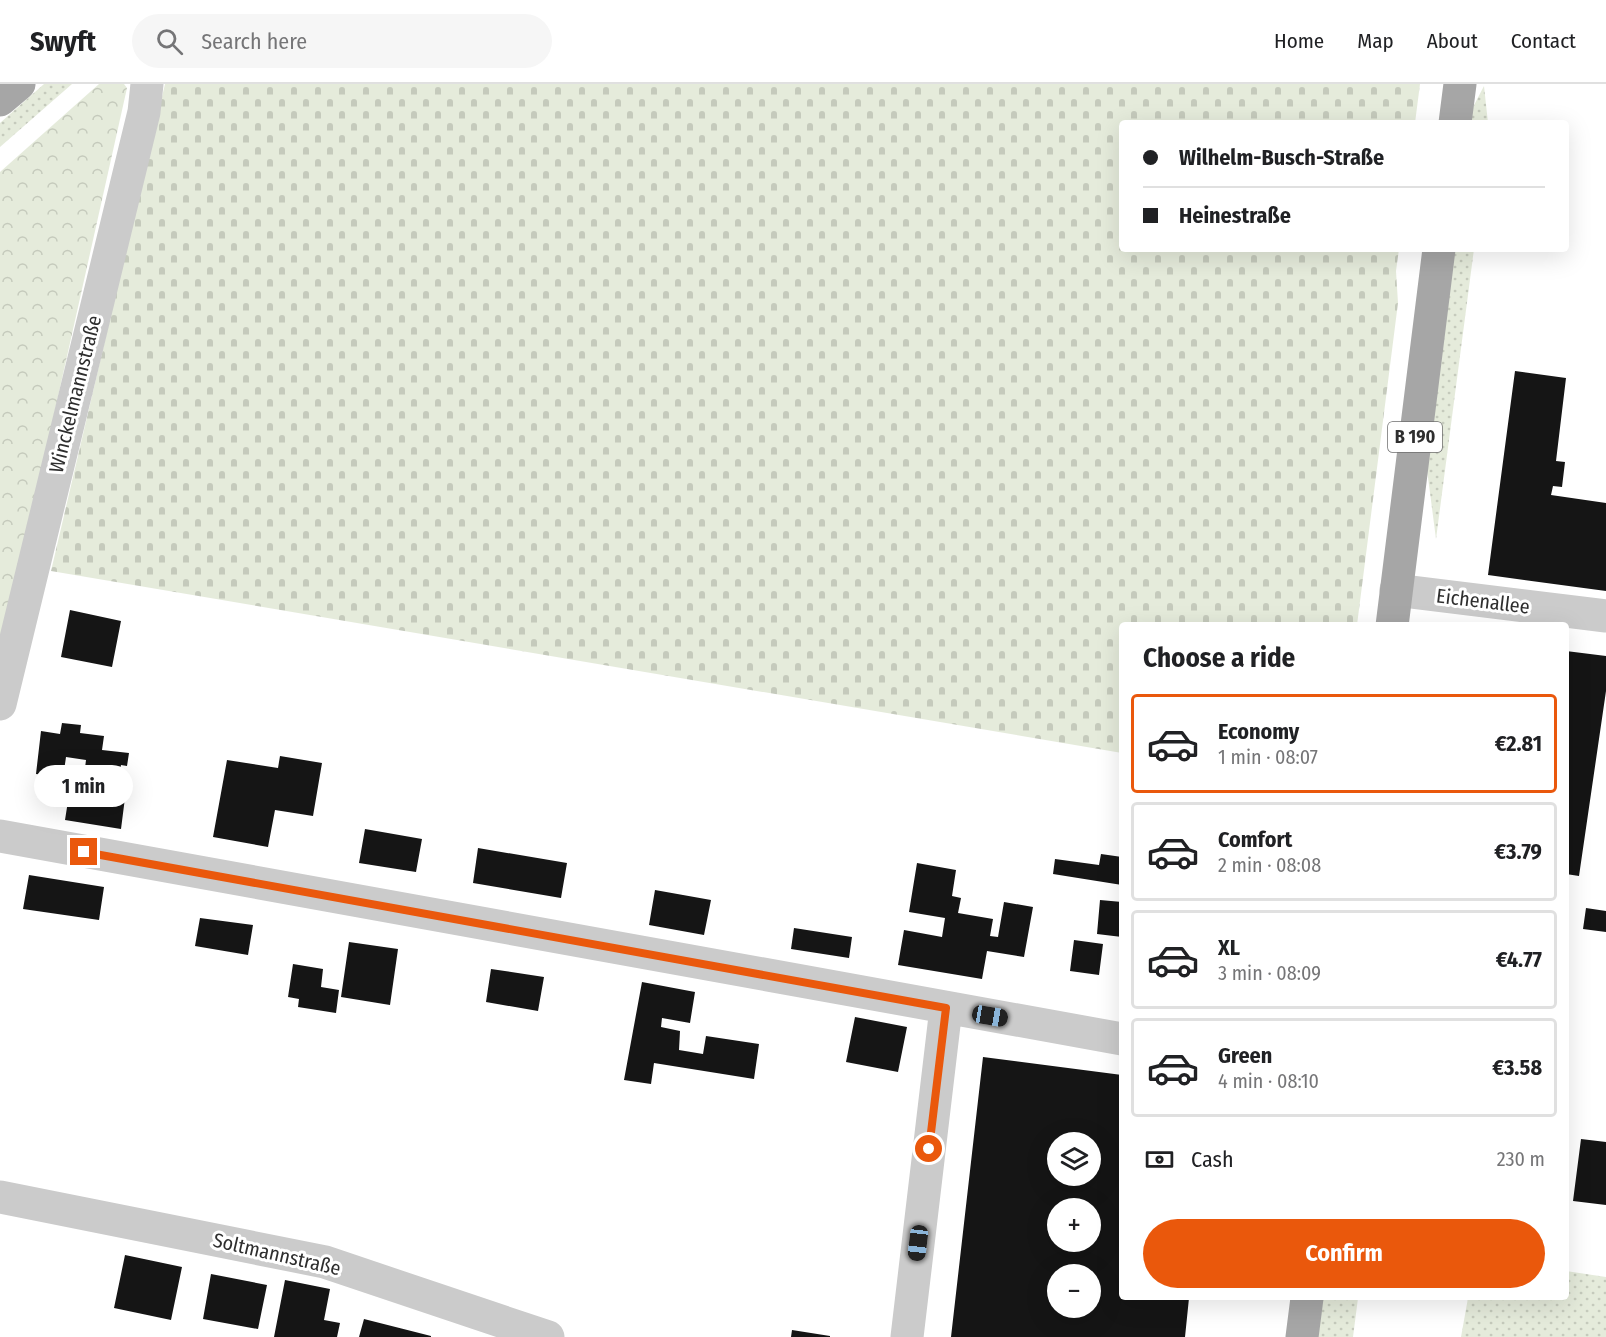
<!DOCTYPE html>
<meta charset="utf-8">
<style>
body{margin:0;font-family:"Fira Sans Condensed",sans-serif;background:#f6f6f6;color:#202124;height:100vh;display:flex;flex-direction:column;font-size:22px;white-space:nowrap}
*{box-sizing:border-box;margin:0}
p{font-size:20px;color:#757577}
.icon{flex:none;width:33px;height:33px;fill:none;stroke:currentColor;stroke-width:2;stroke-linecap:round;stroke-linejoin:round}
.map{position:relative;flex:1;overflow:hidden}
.drawer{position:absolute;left:1119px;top:538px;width:450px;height:678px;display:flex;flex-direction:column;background:#fff;border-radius:6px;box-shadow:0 6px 24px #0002}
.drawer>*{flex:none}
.hud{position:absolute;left:1119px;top:36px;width:450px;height:132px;border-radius:6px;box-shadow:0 6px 24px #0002;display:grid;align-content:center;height:132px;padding:0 24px;background:#fff}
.buttons{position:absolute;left:1047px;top:1048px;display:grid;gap:12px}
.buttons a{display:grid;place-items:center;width:54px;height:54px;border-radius:50%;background:#fff;box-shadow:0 6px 24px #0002;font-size:30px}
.end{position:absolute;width:27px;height:27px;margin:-14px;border:8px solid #ea580c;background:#fff;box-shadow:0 0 0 3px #fff}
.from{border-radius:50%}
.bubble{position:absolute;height:42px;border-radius:21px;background:#fff;box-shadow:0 6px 24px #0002;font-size:20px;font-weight:700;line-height:42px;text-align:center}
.car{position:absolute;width:18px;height:36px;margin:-18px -9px;border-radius:8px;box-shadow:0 0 4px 2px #0007;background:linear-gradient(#222 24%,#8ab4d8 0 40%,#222 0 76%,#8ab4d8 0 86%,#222 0)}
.hud b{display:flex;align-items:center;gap:21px;height:57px;font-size:22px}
.hud b+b{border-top:2px solid #e0e0e0}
.hud i{width:15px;height:15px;background:#202124}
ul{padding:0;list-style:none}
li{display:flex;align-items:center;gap:18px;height:99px;margin:0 12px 9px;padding:0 12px;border:3px solid #e0e0e0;border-radius:6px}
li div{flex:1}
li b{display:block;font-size:22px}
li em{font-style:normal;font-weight:700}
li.current{border-color:#ea580c}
li>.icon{width:54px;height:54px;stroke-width:1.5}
h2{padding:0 24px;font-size:27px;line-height:72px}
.pay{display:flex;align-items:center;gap:15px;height:66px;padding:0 24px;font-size:22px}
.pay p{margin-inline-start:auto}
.primary-button{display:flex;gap:12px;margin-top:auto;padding:12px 24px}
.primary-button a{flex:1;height:69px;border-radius:36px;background:#ea580c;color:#fff;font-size:24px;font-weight:700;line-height:69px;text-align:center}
header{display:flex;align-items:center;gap:36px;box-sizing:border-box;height:84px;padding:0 30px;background:#fff;border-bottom:2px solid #e0e0e0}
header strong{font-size:28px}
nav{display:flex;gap:33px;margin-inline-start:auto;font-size:21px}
.search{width:420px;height:54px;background:#f6f6f6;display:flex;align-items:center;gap:15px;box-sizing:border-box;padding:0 21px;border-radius:33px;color:#757577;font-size:22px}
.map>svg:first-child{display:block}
.grass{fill:url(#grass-dots)}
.forest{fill:url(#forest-crowns)}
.cemetery{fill:url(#cemetery-stones)}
.building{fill:#151515;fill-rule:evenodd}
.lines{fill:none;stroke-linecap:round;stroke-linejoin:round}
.minor{stroke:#cbcbcb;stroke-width:33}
.major{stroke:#a6a6a6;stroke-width:33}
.route{stroke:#ea580c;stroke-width:8}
.labels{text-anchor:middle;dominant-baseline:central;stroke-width:6;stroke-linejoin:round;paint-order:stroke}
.shield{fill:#fff;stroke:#6d6d6d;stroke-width:1.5}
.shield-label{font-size:18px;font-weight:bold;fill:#2e2e2e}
.street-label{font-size:20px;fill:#2e2e2e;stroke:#fff}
</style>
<header>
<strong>Swyft</strong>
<div class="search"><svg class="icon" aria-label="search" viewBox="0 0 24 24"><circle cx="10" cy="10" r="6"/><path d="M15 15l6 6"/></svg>Search here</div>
<nav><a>Home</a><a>Map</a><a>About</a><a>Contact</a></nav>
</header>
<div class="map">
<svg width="1606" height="1253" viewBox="0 0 1606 1253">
<defs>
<pattern id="grass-dots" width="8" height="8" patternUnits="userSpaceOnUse" patternTransform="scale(1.5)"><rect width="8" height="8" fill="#e5ebdb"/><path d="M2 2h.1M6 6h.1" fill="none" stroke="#c5cabc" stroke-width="1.8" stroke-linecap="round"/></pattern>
<pattern id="forest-crowns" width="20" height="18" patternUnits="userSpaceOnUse" patternTransform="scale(1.5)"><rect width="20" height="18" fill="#e5ebdb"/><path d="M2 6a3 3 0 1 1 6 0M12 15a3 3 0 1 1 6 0" fill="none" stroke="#c5cabc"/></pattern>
<pattern id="cemetery-stones" width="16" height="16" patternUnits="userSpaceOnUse" patternTransform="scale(1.5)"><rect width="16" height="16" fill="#e5ebdb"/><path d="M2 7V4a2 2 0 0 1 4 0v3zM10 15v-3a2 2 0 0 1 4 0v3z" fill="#c5cabc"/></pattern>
</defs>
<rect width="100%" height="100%" fill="#fff"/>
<path class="grass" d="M44,0H72L0,63V39Z
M1484,2L1488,39H1470L1472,25Z
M1454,165H1474L1436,455L1426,378Z
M1566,1187L1606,1193V1253H1461L1468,1214H1566Z
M1323,1214H1358L1353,1253H1318Z"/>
<path class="forest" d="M99,0H124L127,4L0,572V88Z"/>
<path class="cemetery" d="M165,0H1420L1415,39H1122V165H1399L1396,187L1398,219L1357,541L1122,542V669L51,487Z"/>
<path class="building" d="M1515,287L1566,294L1556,377L1565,378L1562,403L1553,402L1551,411L1606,419V507L1488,491Z
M70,526L121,537L112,583L61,573Z
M1566,567L1606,572V607L1579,792L1566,790Z
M62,639L81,641L80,649L104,652L102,666L129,669L127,682L121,681L117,705L126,706L121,745L65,736L71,698L83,700L86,676L66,673L63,694L36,690L41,647L60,650Z
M280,672L322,679L313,732L275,726L268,763L213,753L227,676L278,684Z
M365,745L422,755L416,788L359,779Z
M478,764L567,779L561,814L473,799Z
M1101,770L1122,773V801L1053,790L1055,775L1099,781Z
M917,779L956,786L952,812L961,814L958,829L993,835L990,852L998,853L1004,818L1033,823L1024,873L987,867L982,895L898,881L904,846L942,853L945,834L909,828Z
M29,791L104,803L99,836L23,825Z
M655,806L711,816L704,851L649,841Z
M1100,816L1122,818V853L1097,850Z
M1586,824L1606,827V848L1583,845Z
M200,834L253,841L248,871L195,862Z
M794,844L852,853L849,874L791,865Z
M1074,856L1103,860L1099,891L1070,887Z
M349,858L398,865L390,921L341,913Z
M293,880L323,885L321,903L339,906L336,929L298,923L299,915L288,913Z
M491,885L544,893L538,927L486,918Z
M642,898L695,908L690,939L662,934L661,943L680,947L679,966L703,970L706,952L759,960L754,995L654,979L651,1000L624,996Z
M855,933L907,943L898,988L846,978Z
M983,973L1122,991V1214H1189L1185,1253H951ZM1058,1059H1090V1092H1058ZM1058,1125H1090V1158H1058ZM1058,1191H1090V1224H1058Z
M1581,1055L1606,1058V1121L1573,1117Z
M125,1171L182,1183L171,1236L114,1224Z
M211,1190L267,1201L258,1245L203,1235Z
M285,1196L330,1205L324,1236L340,1239L337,1253H274Z
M364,1235L431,1252V1253H359Z
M792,1246L830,1252V1253H791Z"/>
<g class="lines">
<path class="minor" d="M1396,506L1606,532
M0,620L144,28L147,0
M0,752L1122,955
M0,1113L325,1178L548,1253
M907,1253L946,924"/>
<path class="major" d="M0,16L19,0
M1455,39L1460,0
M1392,542L1439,165
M1302,1253L1307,1214"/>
</g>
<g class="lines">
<path class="route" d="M84,768L946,924L929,1065"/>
</g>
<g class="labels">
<rect class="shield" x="1388" y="338" width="54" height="30" rx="4.5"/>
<g class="shield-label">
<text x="1415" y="353">B 190</text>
</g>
<g class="street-label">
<text transform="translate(75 310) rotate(-76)">Winckelmannstraße</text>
<text transform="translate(1483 517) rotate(7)">Eichenallee</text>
<text transform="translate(277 1170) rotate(13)">Soltmannstraße</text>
</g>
</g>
</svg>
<div class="buttons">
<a><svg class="icon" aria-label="layers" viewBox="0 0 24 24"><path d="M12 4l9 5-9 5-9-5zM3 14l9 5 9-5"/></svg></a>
<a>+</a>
<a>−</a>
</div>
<i class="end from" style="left:929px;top:1065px"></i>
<i class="end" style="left:84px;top:768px"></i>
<div class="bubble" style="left:34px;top:681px;width:99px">1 min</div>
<i class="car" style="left:990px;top:932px;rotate:100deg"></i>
<i class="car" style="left:918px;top:1159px;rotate:187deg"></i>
<div class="hud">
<b><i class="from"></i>Wilhelm-Busch-Straße</b>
<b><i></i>Heinestraße</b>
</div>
<section class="drawer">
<h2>Choose a ride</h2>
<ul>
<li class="current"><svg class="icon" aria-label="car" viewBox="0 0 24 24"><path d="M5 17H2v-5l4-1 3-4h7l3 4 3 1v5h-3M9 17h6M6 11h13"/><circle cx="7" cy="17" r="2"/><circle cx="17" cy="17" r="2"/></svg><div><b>Economy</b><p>1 min · 08:07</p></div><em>€2.81</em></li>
<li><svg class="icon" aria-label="car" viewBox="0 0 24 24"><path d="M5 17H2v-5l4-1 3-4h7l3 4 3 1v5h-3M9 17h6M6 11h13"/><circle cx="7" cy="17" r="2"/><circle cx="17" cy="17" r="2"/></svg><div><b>Comfort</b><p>2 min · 08:08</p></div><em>€3.79</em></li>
<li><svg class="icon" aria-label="car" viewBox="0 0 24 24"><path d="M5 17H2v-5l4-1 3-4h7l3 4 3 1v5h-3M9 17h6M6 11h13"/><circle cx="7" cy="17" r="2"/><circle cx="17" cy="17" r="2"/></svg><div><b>XL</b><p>3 min · 08:09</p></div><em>€4.77</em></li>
<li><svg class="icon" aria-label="car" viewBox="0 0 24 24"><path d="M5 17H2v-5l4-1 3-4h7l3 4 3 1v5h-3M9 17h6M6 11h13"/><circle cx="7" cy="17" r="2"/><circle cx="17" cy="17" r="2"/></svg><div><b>Green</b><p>4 min · 08:10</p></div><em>€3.58</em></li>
</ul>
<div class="pay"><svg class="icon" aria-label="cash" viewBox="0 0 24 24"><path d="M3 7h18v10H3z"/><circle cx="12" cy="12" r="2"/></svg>Cash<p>230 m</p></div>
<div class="primary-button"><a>Confirm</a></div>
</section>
</div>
